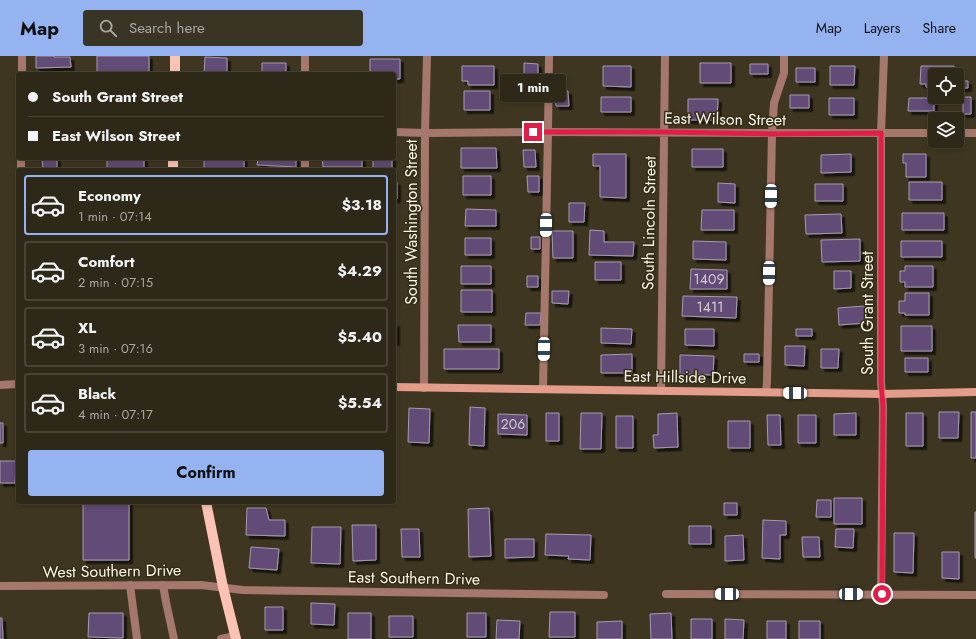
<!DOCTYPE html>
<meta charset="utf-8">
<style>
body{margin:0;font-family:Jost,sans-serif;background:#3a3425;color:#f1f3f6;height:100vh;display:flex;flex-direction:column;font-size:15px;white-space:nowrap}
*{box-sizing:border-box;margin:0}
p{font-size:13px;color:#a7a6a2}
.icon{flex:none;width:22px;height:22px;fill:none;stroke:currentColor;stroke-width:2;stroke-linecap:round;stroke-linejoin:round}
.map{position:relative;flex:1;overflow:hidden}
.panel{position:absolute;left:16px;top:112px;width:380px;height:336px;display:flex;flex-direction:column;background:#2e2818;border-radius:4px;box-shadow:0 2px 6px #0003,0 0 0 1px #494437}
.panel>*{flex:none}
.hud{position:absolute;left:16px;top:16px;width:380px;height:88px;border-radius:4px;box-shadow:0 2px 6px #0003,0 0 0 1px #494437;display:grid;align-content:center;height:88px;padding:0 12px;background:#2e2818}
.tools{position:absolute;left:928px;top:12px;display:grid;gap:8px}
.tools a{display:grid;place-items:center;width:36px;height:36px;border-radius:4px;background:#2e2818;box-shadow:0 2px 6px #0003,0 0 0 1px #494437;font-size:20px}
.end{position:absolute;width:18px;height:18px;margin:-9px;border:5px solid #e11d48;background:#fff;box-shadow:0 0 0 2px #fff}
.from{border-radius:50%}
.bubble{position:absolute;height:28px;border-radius:4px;background:#2e2818;box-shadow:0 2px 6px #0003,0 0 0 1px #494437;font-size:13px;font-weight:700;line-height:28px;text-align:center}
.car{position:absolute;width:12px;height:24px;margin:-12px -6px;border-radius:5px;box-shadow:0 0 3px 1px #0007;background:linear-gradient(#fff 24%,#345 0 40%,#fff 0 76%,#345 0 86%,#fff 0)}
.hud b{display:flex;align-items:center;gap:14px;height:38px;font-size:15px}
.hud b+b{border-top:1px solid #494437}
.hud i{width:10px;height:10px;background:#f1f3f6}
ul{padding:7px 0 0;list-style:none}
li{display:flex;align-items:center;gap:12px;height:60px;margin:0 8px 6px;padding:0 4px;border:2px solid #494437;border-radius:4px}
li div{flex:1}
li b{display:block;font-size:15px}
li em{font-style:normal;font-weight:700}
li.on{border-color:#95b2f1}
li>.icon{width:36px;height:36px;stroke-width:1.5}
.action{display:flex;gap:8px;margin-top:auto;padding:8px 12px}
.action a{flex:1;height:46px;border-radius:4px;background:#95b2f1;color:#111;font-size:16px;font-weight:700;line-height:46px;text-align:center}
header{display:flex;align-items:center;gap:24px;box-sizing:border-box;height:56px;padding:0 20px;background:#95b2f1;color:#111}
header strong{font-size:19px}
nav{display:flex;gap:22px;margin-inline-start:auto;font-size:14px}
.search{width:280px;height:36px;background:#3a3425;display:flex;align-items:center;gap:10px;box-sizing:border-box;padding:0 14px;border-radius:4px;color:#a7a6a2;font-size:15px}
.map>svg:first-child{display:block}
.building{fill:#624b76;stroke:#a69ab1;filter:url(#shadow)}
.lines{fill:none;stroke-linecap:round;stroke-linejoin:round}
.lane{stroke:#a6786d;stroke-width:8}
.street{stroke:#a6786d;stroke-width:8}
.secondary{stroke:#e49c8b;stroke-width:8}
.primary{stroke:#fcc3b5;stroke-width:10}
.route{stroke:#e11d48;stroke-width:5}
.labels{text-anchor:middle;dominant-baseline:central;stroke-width:3;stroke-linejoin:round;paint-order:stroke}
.number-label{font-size:14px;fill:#d3cacb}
.street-label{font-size:16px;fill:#f9f4e7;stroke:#332c17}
</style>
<header>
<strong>Map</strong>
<div class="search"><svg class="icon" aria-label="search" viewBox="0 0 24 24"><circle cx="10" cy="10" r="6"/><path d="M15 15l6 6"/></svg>Search here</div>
<nav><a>Map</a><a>Layers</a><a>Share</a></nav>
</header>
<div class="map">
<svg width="976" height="583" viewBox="0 0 976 583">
<defs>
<filter id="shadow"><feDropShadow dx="3.5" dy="3.5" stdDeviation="0" flood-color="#0009"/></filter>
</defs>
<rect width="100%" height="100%" fill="#3e3620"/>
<path class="building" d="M36,0H54V1H70L71,11L36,12Z
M97,0H149V17H97Z
M205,1L227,2V18H204Z
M370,3H400V23H394V18H370Z
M262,7H286V18H262Z
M524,7L538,8V30H524Z
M700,7H731V27H700Z
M750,8H768V18H750Z
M462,10H494V29H468V25H462Z
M603,10H631V31L603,30Z
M830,10H855L854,29H830Z
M921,10H954V19H935V31H926V28H920Z
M796,12H815V26H796Z
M958,25H968V32H958Z
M464,35H490V54H464Z
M555,35H568L569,50H556Z
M790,39H809V52H790Z
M601,41H631V56H601Z
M963,41H971V58H963Z
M829,42H854V59H829Z
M909,42H934V55H908Z
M688,43H718L717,64H688Z
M461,92H496L497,112H461Z
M692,93H723V111H692Z
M523,94H535L536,111H524Z
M593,98H626V142L600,141V110H593Z
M851,98V116L821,117V99Z
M903,98H926V121H906V107H903Z
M42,102H57V112L43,113Z
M107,102H144V114H107Z
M204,102H244V114H204Z
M258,102H296V111L257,109Z
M322,102H362V111H323Z
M373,102H392V114L373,113Z
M463,120H491V139H463Z
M527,120H539V136H528Z
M394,126H397V143H394Z
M909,126H942V144H909Z
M718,127L735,128V147L718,146Z
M815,128H843V145H815Z
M569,147H585L584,166H569Z
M466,153L496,154V170H465Z
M702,154H734V174H701Z
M902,157H944V174H902Z
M841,158L842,177L806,178L805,159Z
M590,174L604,175V186H634L633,200L589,199Z
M552,175H573V202H553Z
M531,181H540V193H531Z
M465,182H491V199H465Z
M860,183V205L822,206L821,184Z
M693,185L726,186V204L693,203Z
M901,185H942V201H901Z
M595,206H621V224H595Z
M461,210H491V228H461Z
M905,210H933V231H905V226H900V215H905Z
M691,213L727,214V233H690Z
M834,215H851V232L834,233Z
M527,220H538V231H527Z
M461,234H492V256H461Z
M552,235H569L568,248L552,247Z
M905,237H929V259H905V257H899V245H905Z
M683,240L737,241L736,262L682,260Z
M865,250L866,267L839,269L838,252Z
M526,257H541L540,269H525Z
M396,267V286H394V268Z
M458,269H491V286H459Z
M901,270H932V295H901Z
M601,272L632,273L631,288L601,287Z
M685,273H714V290L685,289Z
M796,273H812V280H796Z
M785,290H805L804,310L785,309Z
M444,293H499V313H444Z
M821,293H839L838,312H821Z
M632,298V317H601V299Z
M744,298H759V306H744Z
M680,299L714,300L713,319L680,318Z
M905,302H928V316H905Z
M470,351L485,352L484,390L469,389Z
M409,352L430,353L429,387L408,386Z
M939,356H959L958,382H939Z
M971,356H976V402H971Z
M546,357H559V385H546Z
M581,357H602L601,393H580Z
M677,357L678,391L654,392L653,379H658V358Z
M856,357V379H834V358Z
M906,357H923V390H906Z
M498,358L527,359V379L498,378Z
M767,359H780L781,389H768Z
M798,359H816V387H798Z
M616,360H633V392H616Z
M728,365H750V392H728Z
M0,367H3V387H0Z
M0,405H16L15,427H0Z
M834,442H862V468H834Z
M817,444H831V461H816Z
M83,446H129V504H83Z
M724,447H737V459H724Z
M247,452H266L269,464H285V480L246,479Z
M489,452L491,500L469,501L468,453Z
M975,456H976V502H975Z
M763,464L786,465V479H780V503L762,502Z
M352,469H376V504L353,505Z
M689,470H711V488H689Z
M312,471H341L340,508L311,507Z
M401,473H419L420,501H402Z
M836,473H854L853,492L835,491Z
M894,477H914L913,517L894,516Z
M546,478L591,479L590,504L568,503L569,500L545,499Z
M743,479L744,504L725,505V480Z
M802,481H819L820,501H803Z
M505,483H534V501L505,502Z
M251,491L279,493L277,514L249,512Z
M942,496H959V523L942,522Z
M311,547L335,548L334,569L311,568Z
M265,551H283V574H265Z
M550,556H575V581H549Z
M89,557H123V582L88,581Z
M348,557H371V583H348Z
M467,557H486V581H467Z
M671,557L672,583H651L650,558Z
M389,560H413V581H389Z
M0,562H2L3,583H0Z
M691,563H712V583H691Z
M725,563L744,564L743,583H725Z
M497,564L520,565L519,583H496Z
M622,565V583H597V566Z
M767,565H786V583H767Z
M799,565H820V583H799Z"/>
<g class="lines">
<path class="lane" d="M305,18V0
M305,114V102
M543,333L548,76L549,0
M766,336L767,326L772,77L774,47L784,17V0
M130,529L137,583
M163,529L166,546L174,583
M221,583L235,580"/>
<path class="street" d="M22,18V0
M394,76L425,77L548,76L772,77H935
M957,77H976
M21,114V102
M0,329L18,328
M424,332L425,77L427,0
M661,335L665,0
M0,530L201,529L243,534L604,539
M666,538L976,539
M881,538L883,350L881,326V77L884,0"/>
<path class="secondary" d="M394,331L882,338L976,336"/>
<path class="primary" d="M175,18V0
M173,114V102
M206,446L223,531L236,583"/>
</g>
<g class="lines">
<path class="route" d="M533,76H664L772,78L881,77V326L883,350L882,538"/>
</g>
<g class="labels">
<g class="number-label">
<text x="709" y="223">1409</text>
<text x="710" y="251">1411</text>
<text x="513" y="368">206</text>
</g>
<g class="street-label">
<text transform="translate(725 63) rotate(1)">East Wilson Street</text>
<text transform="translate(411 166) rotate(-90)">South Washington Street</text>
<text transform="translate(649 167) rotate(-89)">South Lincoln Street</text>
<text transform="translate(867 257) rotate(-90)">South Grant Street</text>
<text transform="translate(685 321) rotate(1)">East Hillside Drive</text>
<text transform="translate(112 515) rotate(-1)">West Southern Drive</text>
<text transform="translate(414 522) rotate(1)">East Southern Drive</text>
</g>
</g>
</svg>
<div class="tools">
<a><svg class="icon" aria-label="locate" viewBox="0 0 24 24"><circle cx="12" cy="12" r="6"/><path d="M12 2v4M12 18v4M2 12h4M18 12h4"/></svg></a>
<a><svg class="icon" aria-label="layers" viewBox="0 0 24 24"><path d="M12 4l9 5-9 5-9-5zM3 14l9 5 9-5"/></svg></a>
</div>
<i class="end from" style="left:882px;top:538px"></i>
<i class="end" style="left:533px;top:76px"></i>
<div class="bubble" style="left:500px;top:18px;width:66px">1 min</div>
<i class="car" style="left:771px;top:140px;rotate:181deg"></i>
<i class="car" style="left:546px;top:169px;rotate:181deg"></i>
<i class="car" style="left:769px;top:217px;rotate:181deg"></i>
<i class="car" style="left:544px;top:293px;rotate:181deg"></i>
<i class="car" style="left:795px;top:337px;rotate:271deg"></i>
<i class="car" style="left:727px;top:538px;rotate:270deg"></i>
<i class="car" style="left:851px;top:538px;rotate:90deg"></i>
<div class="hud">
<b><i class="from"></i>South Grant Street</b>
<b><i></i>East Wilson Street</b>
</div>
<section class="panel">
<ul>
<li class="on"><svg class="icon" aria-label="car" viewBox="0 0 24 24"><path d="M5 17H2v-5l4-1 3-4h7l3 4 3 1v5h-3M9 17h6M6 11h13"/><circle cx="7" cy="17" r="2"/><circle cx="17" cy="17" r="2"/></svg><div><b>Economy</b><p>1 min · 07:14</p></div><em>$3.18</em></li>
<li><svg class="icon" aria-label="car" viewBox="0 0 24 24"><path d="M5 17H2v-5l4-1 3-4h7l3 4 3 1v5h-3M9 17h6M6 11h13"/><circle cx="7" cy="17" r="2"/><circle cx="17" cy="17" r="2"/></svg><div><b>Comfort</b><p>2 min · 07:15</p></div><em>$4.29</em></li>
<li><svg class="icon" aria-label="car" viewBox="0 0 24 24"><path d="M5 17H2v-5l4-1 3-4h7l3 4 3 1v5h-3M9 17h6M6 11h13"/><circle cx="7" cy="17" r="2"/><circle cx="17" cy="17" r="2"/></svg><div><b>XL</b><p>3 min · 07:16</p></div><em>$5.40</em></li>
<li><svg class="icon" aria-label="car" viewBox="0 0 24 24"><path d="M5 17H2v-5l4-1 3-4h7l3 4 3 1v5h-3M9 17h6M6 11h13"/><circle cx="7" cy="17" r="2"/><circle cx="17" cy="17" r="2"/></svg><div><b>Black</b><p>4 min · 07:17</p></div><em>$5.54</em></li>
</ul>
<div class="action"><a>Confirm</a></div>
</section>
</div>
